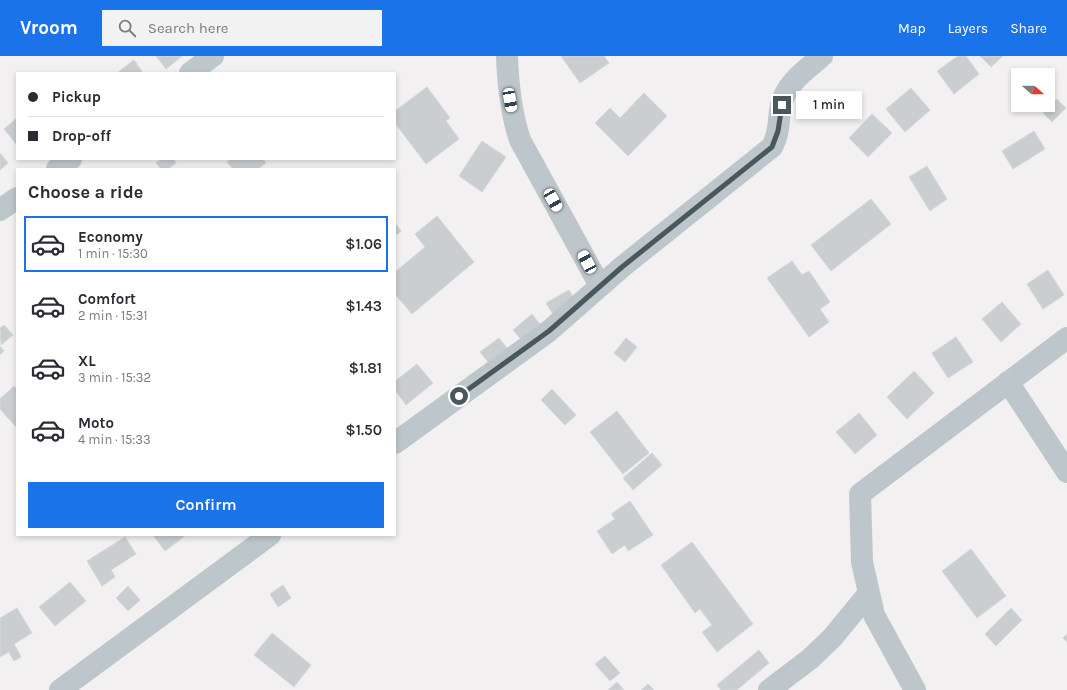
<!DOCTYPE html>
<meta charset="utf-8">
<style>
body{margin:0;font-family:Karla,sans-serif;background:#f2f2f3;color:#2b2b33;height:100vh;display:flex;flex-direction:column;font-size:15px;white-space:nowrap}
*{box-sizing:border-box;margin:0}
p{font-size:13px;color:#7c7c81}
.icon{flex:none;width:22px;height:22px;fill:none;stroke:currentColor;stroke-width:2;stroke-linecap:round;stroke-linejoin:round}
.map{position:relative;flex:1;overflow:hidden}
.panel{position:absolute;left:16px;top:112px;width:380px;height:368px;display:flex;flex-direction:column;background:#fff;border-radius:0px;box-shadow:0 2px 6px #0003}
.panel>*{flex:none}
.hud{position:absolute;left:16px;top:16px;width:380px;height:88px;border-radius:0px;box-shadow:0 2px 6px #0003;display:grid;align-content:center;height:88px;padding:0 12px;background:#fff}
.needle{width:26px;rotate:110deg}
.controls{position:absolute;left:1011px;top:12px;display:grid;gap:8px}
.controls a{display:grid;place-items:center;width:44px;height:44px;border-radius:0px;background:#fff;box-shadow:0 2px 6px #0003;font-size:20px}
.end{position:absolute;width:18px;height:18px;margin:-9px;border:5px solid #4a575b;background:#fff;box-shadow:0 0 0 2px #fff}
.from{border-radius:50%}
.bubble{position:absolute;height:28px;border-radius:0px;background:#fff;box-shadow:0 2px 6px #0003;font-size:13px;font-weight:600;line-height:28px;text-align:center}
.car{position:absolute;width:12px;height:24px;margin:-12px -6px;border-radius:5px;box-shadow:0 0 3px 1px #0007;background:linear-gradient(#fff 24%,#345 0 40%,#fff 0 76%,#345 0 86%,#fff 0)}
.hud b{display:flex;align-items:center;gap:14px;height:38px;font-size:15px}
.hud b+b{border-top:1px solid #e1e1e2}
.hud i{width:10px;height:10px;background:#2b2b33}
ul{padding:0;list-style:none}
li{display:flex;align-items:center;gap:12px;height:56px;margin:0 8px 6px;padding:0 4px;border:2px solid transparent;border-radius:0px}
li div{flex:1}
li b{display:block;font-size:15px}
li em{font-style:normal;font-weight:600}
li.selected{border-color:#1a73e8}
li>.icon{width:36px;height:36px;stroke-width:1.5}
h2{padding:0 12px;font-size:18px;line-height:48px}
.action{display:flex;gap:8px;margin-top:auto;padding:8px 12px}
.action a{flex:1;height:46px;border-radius:0px;background:#1a73e8;color:#fff;font-size:16px;font-weight:600;line-height:46px;text-align:center}
header{display:flex;align-items:center;gap:24px;box-sizing:border-box;height:56px;padding:0 20px;background:#1a73e8;color:#fff}
header strong{font-size:19px}
nav{display:flex;gap:22px;margin-inline-start:auto;font-size:14px}
.search{width:280px;height:36px;background:#f2f2f3;display:flex;align-items:center;gap:10px;box-sizing:border-box;padding:0 14px;border-radius:0px;color:#7c7c81;font-size:15px}
.map>svg:first-child{display:block}
.building{fill:#caced1;stroke:#d4d8db}
.lines{fill:none;stroke-linecap:round;stroke-linejoin:round}
.minor{stroke:#bdc7cb;stroke-width:22}
.route{stroke:#4a575b;stroke-width:5}
</style>
<header>
<strong>Vroom</strong>
<div class="search"><svg class="icon" aria-label="search" viewBox="0 0 24 24"><circle cx="10" cy="10" r="6"/><path d="M15 15l6 6"/></svg>Search here</div>
<nav><a>Map</a><a>Layers</a><a>Share</a></nav>
</header>
<div class="map">
<svg width="1067" height="634" viewBox="0 0 1067 634">
<rect width="100%" height="100%" fill="#f2f0f0"/>
<path class="building" d="M156,0H182L166,13Z
M561,0H604L609,7L580,27Z
M958,0H966L979,18L954,38L937,15Z
M980,0H1003L991,11Z
M134,4L143,17H117Z
M427,31L450,62L446,65L459,83L426,108L395,67V55Z
M911,32L930,54L905,76L886,53Z
M644,37L667,60L628,100L595,67L610,52L620,62Z
M1057,43L1066,52L1052,66L1043,57Z
M872,58L892,77L868,101L849,82Z
M17,62V89L4,73Z
M1034,75L1045,93L1013,113L1002,95Z
M482,85L506,101L482,136L459,120Z
M0,97L8,107L0,114Z
M162,103H173L176,107L168,113H161L156,107Z
M231,103H263L266,107L258,113H233L227,106Z
M927,110L947,143L930,155L909,121Z
M871,143L891,168L831,215L811,189Z
M437,160L474,206L412,258L395,238V216L425,191L415,178Z
M395,167L401,175L395,180Z
M792,205L802,219L809,215L830,246L820,253L829,266L809,281L767,222Z
M1048,214L1064,239L1043,253L1027,228Z
M569,234L578,250L556,263L546,247Z
M1002,246L1021,268L1001,286L982,263Z
M532,258L544,273L525,288L513,274Z
M4,269L13,279L1,289L0,272Z
M956,281L973,306L948,322L932,297Z
M499,282L511,297L492,311L480,296Z
M626,282L637,291L625,306L614,297Z
M0,290L4,295L0,299Z
M417,308L433,327L406,349L395,334V325Z
M914,315L934,337L907,363L887,341Z
M14,330L17,333V372L0,353V343Z
M552,333L576,359L565,369L541,344Z
M617,355L649,397L623,418L590,376Z
M859,357L877,379L855,398L836,376Z
M652,397L662,409L633,434L623,422Z
M630,445L653,479L628,495L625,489L612,498L597,475L615,463L611,458Z
M153,479H186L165,495Z
M125,481L136,498L111,514L115,521L102,530L87,505Z
M692,486L753,568L717,596L702,576L712,569L700,553L695,557L661,509Z
M971,493L1006,540L977,562L942,515Z
M70,526L86,545L55,570L39,551Z
M283,529L291,542L278,551L270,538Z
M128,530L140,544L128,555L116,542Z
M17,552L32,577L14,588L21,601L14,605L9,596L0,601V562Z
M1011,552L1022,564L996,590L985,578Z
M272,577L311,609L294,631L254,599Z
M1067,578V586L1063,582Z
M759,594L769,607L737,634H721L717,629Z
M605,600L620,617L610,625L595,608Z
M617,626L624,634H608Z
M648,628L654,634H641Z"/>
<g class="lines">
<path class="minor" d="M507,0C508,29 511,57 520,84L600,230
M190,17L213,0
M57,113L71,103
M0,154L17,142
M1008,326L1067,416
M395,387L549,275L622,211L772,91C780,77 778,64 781,49C786,27 806,14 822,0
M60,634L270,479
M769,634L810,603L832,582L869,537
M915,634L874,559L862,506L860,438L1067,282"/>
</g>
<g class="lines">
<path class="route" d="M459,340L549,275L622,211L772,91L778,75L782,49"/>
</g>
</svg>
<div class="controls">
<a><svg class="needle" viewBox="-14 -14 28 28"><path d="M0-13l5 13h-10z" fill="#e53935"/><path d="M0 13l5-13h-10z" fill="#7c7c81"/></svg></a>
</div>
<i class="end from" style="left:459px;top:340px"></i>
<i class="end" style="left:782px;top:49px"></i>
<div class="bubble" style="left:796px;top:35px;width:66px">1 min</div>
<i class="car" style="left:510px;top:44px;rotate:170deg"></i>
<i class="car" style="left:553px;top:144px;rotate:150deg"></i>
<i class="car" style="left:587px;top:206px;rotate:331deg"></i>
<div class="hud">
<b><i class="from"></i>Pickup</b>
<b><i></i>Drop-off</b>
</div>
<section class="panel">
<h2>Choose a ride</h2>
<ul>
<li class="selected"><svg class="icon" aria-label="car" viewBox="0 0 24 24"><path d="M5 17H2v-5l4-1 3-4h7l3 4 3 1v5h-3M9 17h6M6 11h13"/><circle cx="7" cy="17" r="2"/><circle cx="17" cy="17" r="2"/></svg><div><b>Economy</b><p>1 min · 15:30</p></div><em>$1.06</em></li>
<li><svg class="icon" aria-label="car" viewBox="0 0 24 24"><path d="M5 17H2v-5l4-1 3-4h7l3 4 3 1v5h-3M9 17h6M6 11h13"/><circle cx="7" cy="17" r="2"/><circle cx="17" cy="17" r="2"/></svg><div><b>Comfort</b><p>2 min · 15:31</p></div><em>$1.43</em></li>
<li><svg class="icon" aria-label="car" viewBox="0 0 24 24"><path d="M5 17H2v-5l4-1 3-4h7l3 4 3 1v5h-3M9 17h6M6 11h13"/><circle cx="7" cy="17" r="2"/><circle cx="17" cy="17" r="2"/></svg><div><b>XL</b><p>3 min · 15:32</p></div><em>$1.81</em></li>
<li><svg class="icon" aria-label="car" viewBox="0 0 24 24"><path d="M5 17H2v-5l4-1 3-4h7l3 4 3 1v5h-3M9 17h6M6 11h13"/><circle cx="7" cy="17" r="2"/><circle cx="17" cy="17" r="2"/></svg><div><b>Moto</b><p>4 min · 15:33</p></div><em>$1.50</em></li>
</ul>
<div class="action"><a>Confirm</a></div>
</section>
</div>
